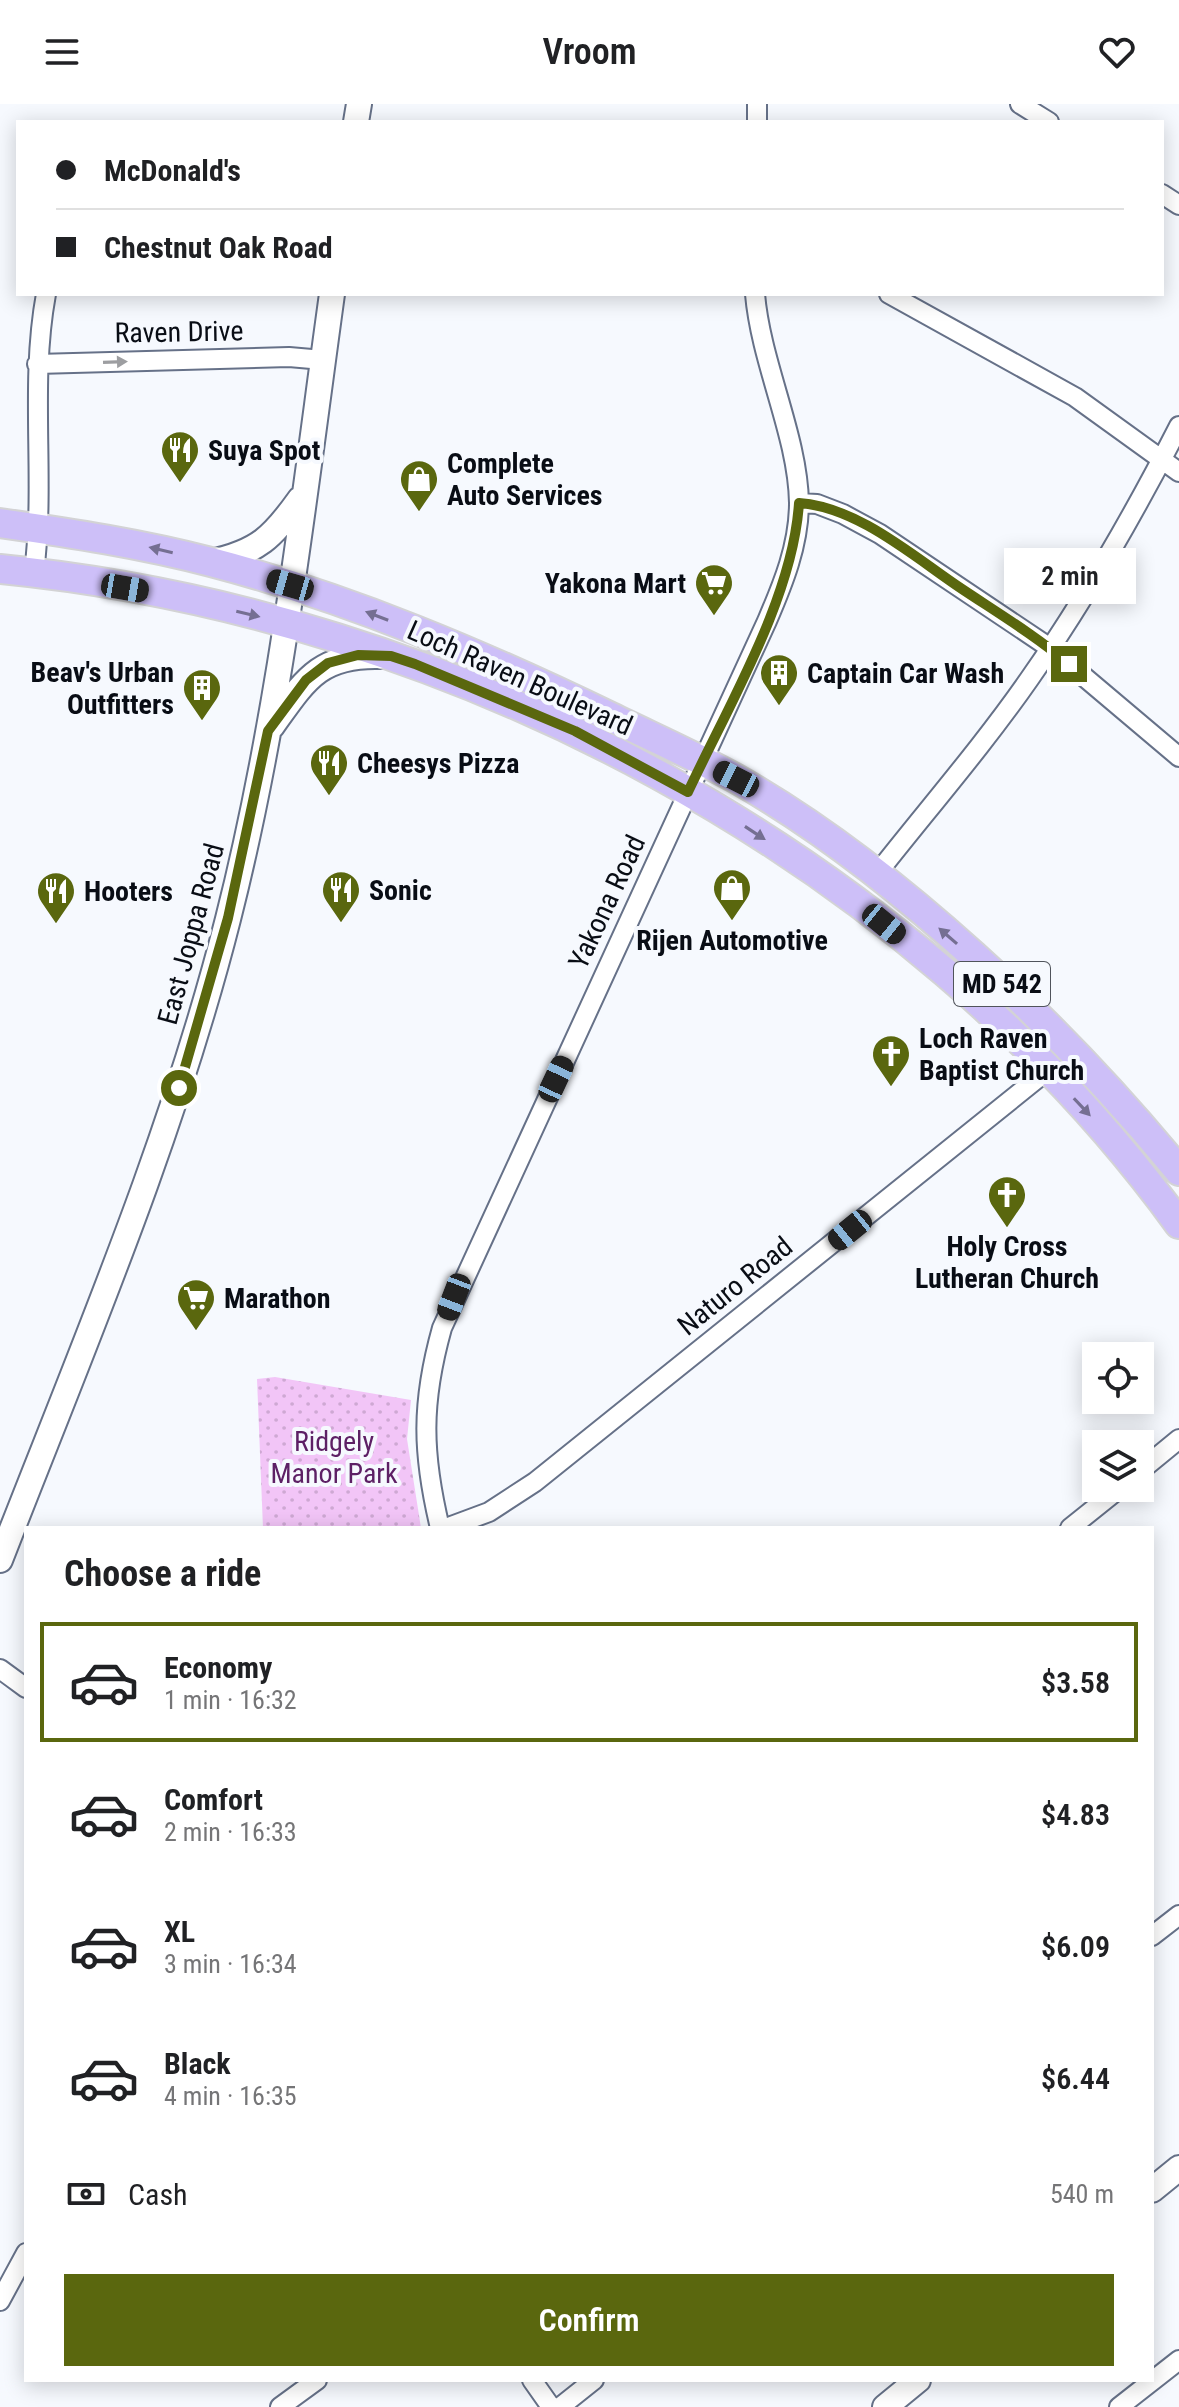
<!DOCTYPE html>
<meta charset="utf-8">
<style>
body{margin:0;font-family:"Roboto Condensed",sans-serif;background:#f2f2f2;color:#202124;height:100vh;display:flex;flex-direction:column;font-size:30px;white-space:nowrap}
*{box-sizing:border-box;margin:0}
p{font-size:26px;color:#757577}
.icon{flex:none;width:44px;height:44px;fill:none;stroke:currentColor;stroke-width:2;stroke-linecap:round;stroke-linejoin:round}
.map{position:relative;flex:1;overflow:hidden}
.details{position:absolute;left:24px;top:1422px;width:1130px;height:856px;display:flex;flex-direction:column;background:#fff;border-radius:0px;box-shadow:0 4px 20px #0003}
.details>*{flex:none}
.guide{position:absolute;left:16px;top:16px;width:1148px;height:176px;border-radius:0px;box-shadow:0 4px 20px #0003;display:grid;align-content:center;height:176px;padding:0 40px;background:#fff}
.buttons{position:absolute;left:1082px;top:1238px;display:grid;gap:16px}
.buttons a{display:grid;place-items:center;width:72px;height:72px;border-radius:0px;background:#fff;box-shadow:0 4px 20px #0003;font-size:40px}
.end{position:absolute;width:36px;height:36px;margin:-18px;border:10px solid #5a670e;background:#fff;box-shadow:0 0 0 4px #fff}
.from{border-radius:50%}
.bubble{position:absolute;height:56px;border-radius:0px;background:#fff;box-shadow:0 4px 20px #0003;font-size:26px;font-weight:600;line-height:56px;text-align:center}
.car{position:absolute;width:24px;height:48px;margin:-24px -12px;border-radius:10px;box-shadow:0 0 6px 2px #0007;background:linear-gradient(#222 24%,#8ab4d8 0 40%,#222 0 76%,#8ab4d8 0 86%,#222 0)}
.guide b{display:flex;align-items:center;gap:28px;height:76px;font-size:30px}
.guide b+b{border-top:2px solid #e0e0e0}
.guide i{width:20px;height:20px;background:#202124}
ul{padding:0;list-style:none}
li{display:flex;align-items:center;gap:24px;height:120px;margin:0 16px 12px;padding:0 24px;border:4px solid transparent;border-radius:0px}
li div{flex:1}
li b{display:block;font-size:30px}
li em{font-style:normal;font-weight:600}
li.on{border-color:#5a670e}
li>.icon{width:72px;height:72px;stroke-width:1.5}
h2{padding:0 40px;font-size:36px;line-height:96px}
.pay{display:flex;align-items:center;gap:20px;height:88px;padding:0 40px;font-size:30px}
.pay p{margin-inline-start:auto}
.cta{display:flex;gap:16px;margin-top:auto;padding:16px 40px}
.cta a{flex:1;height:92px;border-radius:0px;background:#5a670e;color:#fff;font-size:32px;font-weight:600;line-height:92px;text-align:center}
header{display:flex;justify-content:space-between;align-items:center;height:104px;padding:0 40px;background:#fff;font-size:36px;font-weight:600}
.map>svg:first-child{display:block}
.park{fill:url(#park-dots)}
.lines{fill:none;stroke-linecap:round;stroke-linejoin:round}
.street-casing{stroke:#667188;stroke-width:22}
.secondary-casing{stroke:#667188;stroke-width:28}
.primary-casing{stroke:#d3d3d5;stroke-width:32}
.street{stroke:#fff;stroke-width:18}
.secondary{stroke:#fff;stroke-width:24}
.primary{stroke:#cdbff8;stroke-width:28}
.oneway{fill:#9d9ea1}
.oneway2{fill:#756f92}
.route{stroke:#5a670e;stroke-width:10}
.labels{text-anchor:middle;dominant-baseline:central;stroke-width:8;stroke-linejoin:round;paint-order:stroke}
.shield{fill:#f6f9fe;stroke:#50545b;stroke-width:2}
.shield-label{font-size:26px;font-weight:bold;fill:#090d15}
.street-label{font-size:28px;fill:#090d15;stroke:#f6f9fe}
.poi-label{font-size:28px;font-weight:bold;fill:#090d15;stroke:#f6f9fe;text-anchor:start}
.park-label{font-size:28px;fill:#5d2065;stroke:#f6f9fe}
</style>
<header><svg class="icon" aria-label="menu" viewBox="0 0 24 24"><path d="M4 6h16M4 12h16M4 18h16"/></svg>Vroom<svg class="icon" aria-label="heart" viewBox="0 0 24 24"><path d="M12 20l-8-8c-3-5 5-10 8-4 3-6 11-1 8 4z"/></svg></header>
<div class="map">
<svg width="1179" height="2303" viewBox="0 0 1179 2303">
<defs>
<pattern id="park-dots" width="8" height="8" patternUnits="userSpaceOnUse" patternTransform="scale(2)"><rect width="8" height="8" fill="#f2c5f7"/><path d="M2 2h.1M6 6h.1" fill="none" stroke="#cea8d3" stroke-width="1.8" stroke-linecap="round"/></pattern>
</defs>
<rect width="100%" height="100%" fill="#f6f9fe"/>
<path class="park" d="M275,1273L411,1296L407,1335L421,1424H263L257,1275Z"/>
<g class="lines">
<g class="street-casing">
<path id="street" d="M1020,0L1049,18
M757,18V0
M1162,90L1179,101
M889,190L1075,293L1179,368
M37,260L289,253L323,256
M799,399L817,400L843,410L880,430L1050,544L1179,653
M34,468C46,376 29,282 46,190
M876,771C927,706 982,643 1030,574C1086,494 1135,408 1179,322
M1140,1367L1179,1335
M440,1424C422,1349 421,1299 442,1224L767,517C783,480 799,441 799,399C798,332 761,260 755,190
M446,1424L489,1408L535,1378L1048,966
M1070,1424L1120,1384
M0,1565L26,1584
M1152,1832L1179,1811
M0,2197L26,2149
M532,2276L551,2303
M280,2303L317,2276
M560,2303L594,2276
M1119,2303L1179,2256"/>
</g>
<g class="secondary-casing">
<path id="secondary" d="M356,18L359,0
M211,458C258,448 273,433 300,395
M272,622C305,576 319,550 381,552
M0,1456C82,1245 172,1036 228,815C280,611 303,399 332,190
M1152,2086L1179,2064
M885,2303L918,2276"/>
</g>
<g class="primary-casing">
<path id="primary" d="M0,419C71,429 142,440 211,458C349,494 483,551 611,613C652,633 695,652 735,674C894,764 1064,926 1179,1067
M0,465C452,509 910,751 1179,1120"/>
</g>
<use href="#street" class="street"/>
<use href="#secondary" class="secondary"/>
<use href="#primary" class="primary"/>
</g>
<defs><path id="oneway-solid" d="M-6-.8H1V-3.2L6.5 0L1 3.2V.8H-6Z" transform="scale(2)"/></defs>
<use class="oneway" href="#oneway-solid" transform="translate(115 258) rotate(-2)"/>
<g class="oneway2">
<use href="#oneway-solid" transform="translate(161 446) rotate(-167)"/>
<use href="#oneway-solid" transform="translate(248 510) rotate(13)"/>
<use href="#oneway-solid" transform="translate(377 512) rotate(-159)"/>
<use href="#oneway-solid" transform="translate(755 729) rotate(33)"/>
<use href="#oneway-solid" transform="translate(948 832) rotate(-139)"/>
<use href="#oneway-solid" transform="translate(1082 1003) rotate(47)"/>
</g>
<g class="lines">
<path class="route" d="M179,984L228,814L268,627L306,576L328,559L358,551L391,552L415,560L575,627L688,688C728,602 793,494 799,399C858,403 914,453 962,485C998,509 1036,532 1069,560"/>
</g>
<defs>
<g id="restaurant-pin" transform="scale(2)"><path d="M0 17L-7.5 6A9.5 9.5 0 1 1 7.5 6Z" fill="#5a670e" stroke="#f6f9fe"/><path d="M-5-6h1v4h1v-4h1v4h1v-4h1v5L-1.5 .5V6h-2V.5L-5-1ZM5-6V6H3V1.5H1.5Q1.5-4 5-6Z" fill="#fff"/></g>
<g id="shop-pin" transform="scale(2)"><path d="M0 17L-7.5 6A9.5 9.5 0 1 1 7.5 6Z" fill="#5a670e" stroke="#f6f9fe"/><path d="M-5-2.5h2.3a2.7 3.5 0 0 1 5.4 0H5L5.5 6h-11ZM-1.5-2.5h3a1.5 2.3 0 0 0-3 0Z" fill="#fff"/></g>
<g id="supermarket-pin" transform="scale(2)"><path d="M0 17L-7.5 6A9.5 9.5 0 1 1 7.5 6Z" fill="#5a670e" stroke="#f6f9fe"/><path d="M-6-5.5h2.5l.6 2H6L4.5 2H-2.5L-4.4-4H-6ZM-1.5 3.2a1.3 1.3 0 1 0 .1 0ZM3 3.2a1.3 1.3 0 1 0 .1 0Z" fill="#fff"/></g>
<g id="building-pin" transform="scale(2)"><path d="M0 17L-7.5 6A9.5 9.5 0 1 1 7.5 6Z" fill="#5a670e" stroke="#f6f9fe"/><path d="M-4-6H4V6H1V3H-1V6H-4ZM-2.5-4.3h1.7v1.8h-1.7ZM.8-4.3h1.7v1.8H.8ZM-2.5-1h1.7V.8h-1.7ZM.8-1h1.7V.8H.8Z" fill="#fff"/></g>
<g id="church-pin" transform="scale(2)"><path d="M0 17L-7.5 6A9.5 9.5 0 1 1 7.5 6Z" fill="#5a670e" stroke="#f6f9fe"/><path d="M-1.2-6h2.4v3.5h3.3v2.4h-3.3V6h-2.4V-.1h-3.3v-2.4h3.3Z" fill="#fff"/></g>
</defs>
<g fill-rule="evenodd">
<use href="#restaurant-pin" x="180" y="346"/>
<use href="#shop-pin" x="419" y="375"/>
<use href="#supermarket-pin" x="714" y="479"/>
<use href="#building-pin" x="779" y="569"/>
<use href="#building-pin" x="202" y="584"/>
<use href="#restaurant-pin" x="329" y="659"/>
<use href="#shop-pin" x="732" y="784"/>
<use href="#restaurant-pin" x="341" y="786"/>
<use href="#restaurant-pin" x="56" y="787"/>
<use href="#church-pin" x="891" y="950"/>
<use href="#church-pin" x="1007" y="1091"/>
<use href="#supermarket-pin" x="196" y="1194"/>
</g>
<g class="labels">
<rect class="shield" x="954" y="858" width="96" height="44" rx="6"/>
<g class="shield-label">
<text x="1002" y="880">MD 542</text>
</g>
<g class="street-label">
<text transform="translate(179 228) rotate(-1)">Raven Drive</text>
<text transform="translate(520 574) rotate(24)">Loch Raven Boulevard</text>
<text transform="translate(607 798) rotate(-65)">Yakona Road</text>
<text transform="translate(191 830) rotate(-75)">East Joppa Road</text>
<text transform="translate(735 1182) rotate(-39)">Naturo Road</text>
</g>
<g class="poi-label">
<text x="208" y="346">Suya Spot</text>
<text x="447" y="359">Complete<tspan x="447" dy="32">Auto Services</tspan></text>
<text x="686" y="479" text-anchor="end">Yakona Mart</text>
<text x="174" y="568" text-anchor="end">Beav's Urban<tspan x="174" dy="32">Outfitters</tspan></text>
<text x="807" y="569">Captain Car Wash</text>
<text x="357" y="659">Cheesys Pizza</text>
<text x="369" y="786">Sonic</text>
<text x="84" y="787">Hooters</text>
<text x="732" y="836" text-anchor="middle">Rijen Automotive</text>
<text x="919" y="934">Loch Raven<tspan x="919" dy="32">Baptist Church</tspan></text>
<text x="1007" y="1142" text-anchor="middle">Holy Cross<tspan x="1007" dy="32">Lutheran Church</tspan></text>
<text x="224" y="1194">Marathon</text>
</g>
<g class="park-label">
<text x="334" y="1337">Ridgely<tspan x="334" dy="32">Manor Park</tspan></text>
</g>
</g>
</svg>
<div class="buttons">
<a><svg class="icon" aria-label="locate" viewBox="0 0 24 24"><circle cx="12" cy="12" r="6"/><path d="M12 2v4M12 18v4M2 12h4M18 12h4"/></svg></a>
<a><svg class="icon" aria-label="layers" viewBox="0 0 24 24"><path d="M12 4l9 5-9 5-9-5zM3 14l9 5 9-5"/></svg></a>
</div>
<i class="end from" style="left:179px;top:984px"></i>
<i class="end" style="left:1069px;top:560px"></i>
<div class="bubble" style="left:1004px;top:444px;width:132px">2 min</div>
<i class="car" style="left:290px;top:481px;rotate:286deg"></i>
<i class="car" style="left:125px;top:484px;rotate:100deg"></i>
<i class="car" style="left:736px;top:675px;rotate:297deg"></i>
<i class="car" style="left:884px;top:820px;rotate:129deg"></i>
<i class="car" style="left:556px;top:975px;rotate:25deg"></i>
<i class="car" style="left:850px;top:1126px;rotate:231deg"></i>
<i class="car" style="left:454px;top:1193px;rotate:201deg"></i>
<div class="guide">
<b><i class="from"></i>McDonald's</b>
<b><i></i>Chestnut Oak Road</b>
</div>
<section class="details">
<h2>Choose a ride</h2>
<ul>
<li class="on"><svg class="icon" aria-label="car" viewBox="0 0 24 24"><path d="M5 17H2v-5l4-1 3-4h7l3 4 3 1v5h-3M9 17h6M6 11h13"/><circle cx="7" cy="17" r="2"/><circle cx="17" cy="17" r="2"/></svg><div><b>Economy</b><p>1 min · 16:32</p></div><em>$3.58</em></li>
<li><svg class="icon" aria-label="car" viewBox="0 0 24 24"><path d="M5 17H2v-5l4-1 3-4h7l3 4 3 1v5h-3M9 17h6M6 11h13"/><circle cx="7" cy="17" r="2"/><circle cx="17" cy="17" r="2"/></svg><div><b>Comfort</b><p>2 min · 16:33</p></div><em>$4.83</em></li>
<li><svg class="icon" aria-label="car" viewBox="0 0 24 24"><path d="M5 17H2v-5l4-1 3-4h7l3 4 3 1v5h-3M9 17h6M6 11h13"/><circle cx="7" cy="17" r="2"/><circle cx="17" cy="17" r="2"/></svg><div><b>XL</b><p>3 min · 16:34</p></div><em>$6.09</em></li>
<li><svg class="icon" aria-label="car" viewBox="0 0 24 24"><path d="M5 17H2v-5l4-1 3-4h7l3 4 3 1v5h-3M9 17h6M6 11h13"/><circle cx="7" cy="17" r="2"/><circle cx="17" cy="17" r="2"/></svg><div><b>Black</b><p>4 min · 16:35</p></div><em>$6.44</em></li>
</ul>
<div class="pay"><svg class="icon" aria-label="cash" viewBox="0 0 24 24"><path d="M3 7h18v10H3z"/><circle cx="12" cy="12" r="2"/></svg>Cash<p>540 m</p></div>
<div class="cta"><a>Confirm</a></div>
</section>
</div>
